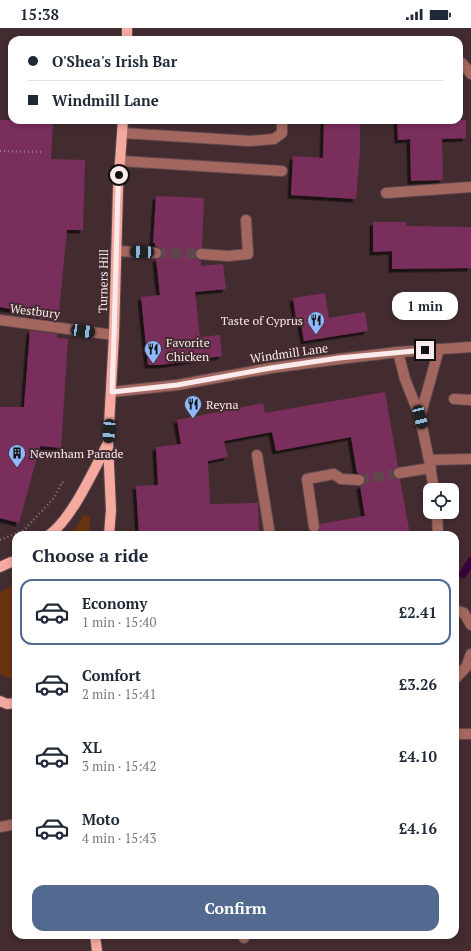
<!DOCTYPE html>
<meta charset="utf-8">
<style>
body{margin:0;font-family:"PT Serif",serif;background:#f6f6f7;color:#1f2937;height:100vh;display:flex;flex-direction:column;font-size:15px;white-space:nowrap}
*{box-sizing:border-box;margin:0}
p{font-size:13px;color:#747a83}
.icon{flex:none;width:22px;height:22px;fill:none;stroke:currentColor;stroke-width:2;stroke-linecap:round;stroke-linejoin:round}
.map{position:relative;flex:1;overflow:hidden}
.panel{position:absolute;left:12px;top:503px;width:447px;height:408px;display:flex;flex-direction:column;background:#fff;border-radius:12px;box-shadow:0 2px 6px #0003}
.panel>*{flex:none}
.banner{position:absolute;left:8px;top:8px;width:455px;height:88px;border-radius:12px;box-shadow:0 2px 6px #0003;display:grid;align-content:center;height:88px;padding:0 20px;background:#fff}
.fabs{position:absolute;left:423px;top:455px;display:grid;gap:8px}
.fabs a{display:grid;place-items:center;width:36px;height:36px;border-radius:8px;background:#fff;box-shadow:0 2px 6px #0003;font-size:20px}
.end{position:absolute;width:18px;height:18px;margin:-9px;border:5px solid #faeaec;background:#111;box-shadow:0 0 0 2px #111}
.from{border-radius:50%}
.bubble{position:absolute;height:28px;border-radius:12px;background:#fff;box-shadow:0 2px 6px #0003;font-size:13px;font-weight:800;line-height:28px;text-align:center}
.car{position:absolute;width:12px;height:24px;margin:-12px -6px;border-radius:5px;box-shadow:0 0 3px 1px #0007;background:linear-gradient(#222 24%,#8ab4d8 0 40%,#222 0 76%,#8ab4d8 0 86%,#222 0)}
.banner b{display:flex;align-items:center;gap:14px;height:38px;font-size:15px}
.banner b+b{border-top:1px solid #e0e1e3}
.banner i{width:10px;height:10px;background:#1f2937}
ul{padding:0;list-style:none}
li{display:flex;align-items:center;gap:12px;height:66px;margin:0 8px 6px;padding:0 12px;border:2px solid transparent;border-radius:12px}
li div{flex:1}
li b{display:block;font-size:15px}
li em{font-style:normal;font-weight:800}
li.current{border-color:#526990}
li>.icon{width:36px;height:36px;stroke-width:1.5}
h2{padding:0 20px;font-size:18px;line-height:48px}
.action{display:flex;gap:8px;margin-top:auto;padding:8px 20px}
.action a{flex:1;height:46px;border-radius:12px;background:#526990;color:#fff;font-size:16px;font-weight:800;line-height:46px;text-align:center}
.status{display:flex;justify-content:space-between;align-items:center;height:28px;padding:0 20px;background:#fff;direction:ltr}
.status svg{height:11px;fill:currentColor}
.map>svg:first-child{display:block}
.green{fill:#6a330f}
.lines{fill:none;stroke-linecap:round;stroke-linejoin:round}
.stream{stroke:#39003e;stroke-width:8}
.building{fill:#7a2e5c;filter:url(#shadow)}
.minor-tunnel{stroke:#5e484c;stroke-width:10;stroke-dasharray:10 5;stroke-linecap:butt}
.minor-casing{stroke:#604a4e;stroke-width:12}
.major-casing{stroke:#604a4e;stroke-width:12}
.path{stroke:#8e7a7d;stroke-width:2.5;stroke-dasharray:1 3;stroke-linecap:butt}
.minor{stroke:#a4675f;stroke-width:10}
.major{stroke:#f5aa9f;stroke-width:10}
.route{stroke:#faeaec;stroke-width:5}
.labels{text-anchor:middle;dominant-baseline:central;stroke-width:4;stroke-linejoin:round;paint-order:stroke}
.street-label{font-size:12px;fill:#faeaec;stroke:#432c30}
.poi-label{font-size:12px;fill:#faeaec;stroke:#432c30;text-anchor:start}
</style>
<div class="status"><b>15:38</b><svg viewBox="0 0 49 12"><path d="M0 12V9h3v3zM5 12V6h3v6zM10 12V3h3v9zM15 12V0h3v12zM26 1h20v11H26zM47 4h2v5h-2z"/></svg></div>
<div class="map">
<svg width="471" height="923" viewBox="0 0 471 923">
<defs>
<filter id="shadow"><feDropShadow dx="-3.5" dy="3.5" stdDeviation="0" flood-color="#0009"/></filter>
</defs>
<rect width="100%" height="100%" fill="#432c30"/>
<path class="green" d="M83,487L90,488L89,507H69L79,496Z
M16,557V652L4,648L0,645V564L12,558Z"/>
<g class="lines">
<path class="stream" d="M463,546L471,533"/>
</g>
<path class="building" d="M0,92H53L51,131L85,132L83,202H67L58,293L30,289L31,285L0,279Z
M324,92H360V124L356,171L291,167L293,128L323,130Z
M397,92H466V110L442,111L443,152L411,153L410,111L398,112Z
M156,168L204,170L202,220L196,222L195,228L198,232L201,233V238L223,236L226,261L195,264L200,309L220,307L222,328L161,337H148L141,269L160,267L156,231L161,229L162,225L160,220L155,218V215H153Z
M373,194H406V198L471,199V240L392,241V223L373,224Z
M325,265L329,290L365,284L368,303L304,313L300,290L296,291L293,270Z
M30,302L57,306V310L68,311L61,420L40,418L19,495L0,490V379H24Z
M385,364L398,439L393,442V446L396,451H400L410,507H319L320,496L365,488L360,458L364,456L365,452L363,447L357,445L351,409L276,423L272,404L224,413L228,429L208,433L210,476L258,475L259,507H139L136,458L158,457L156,419L181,416L177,392L263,375L265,385Z"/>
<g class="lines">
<path class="minor-tunnel" d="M156,225L201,226
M359,452L399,445"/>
<g class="minor-casing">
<path id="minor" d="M459,35H462L471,46
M122,105L250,113L274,111L282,105V92
M121,133L282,143
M386,165L471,159
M116,223L156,225
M201,226L228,228L248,226L246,192
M0,292L114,307
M398,324L405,351L420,389L429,432L434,462
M112,364L177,357L271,340L339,331L398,324L471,319
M454,371L471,372
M420,389L439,321
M257,427L270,507
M429,432L471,431
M399,445L431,440
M437,484L438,507
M314,499L307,451L334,446L341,451L359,452
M455,582L464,585L471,597
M455,651L466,639L471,626
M455,706H471
M0,799L16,796
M244,910V907"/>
</g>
<g class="major-casing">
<path id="major" d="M127,12V0
M49,507C72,491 94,441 108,415
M109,507L111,482L108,415L114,307L118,161L123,92
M0,539L11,534L16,535
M0,673L7,676L16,675
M95,907L97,923"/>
</g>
<path class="path" d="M0,123L44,124
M0,512L24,502L54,470L62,454L66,456"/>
<use href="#minor" class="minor"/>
<use href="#major" class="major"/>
</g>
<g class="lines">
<path class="route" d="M119,147L118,161L114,308L112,364L177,357L271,340L339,330L425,322"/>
</g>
<defs>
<g id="restaurant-pin" transform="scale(0.9)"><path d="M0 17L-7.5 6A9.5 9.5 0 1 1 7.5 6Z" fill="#90b8fd" stroke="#432c30"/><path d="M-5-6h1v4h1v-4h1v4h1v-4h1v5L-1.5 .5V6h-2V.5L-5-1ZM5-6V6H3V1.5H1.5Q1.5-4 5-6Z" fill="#111"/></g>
<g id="building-pin" transform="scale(0.9)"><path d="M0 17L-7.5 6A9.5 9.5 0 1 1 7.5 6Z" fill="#90b8fd" stroke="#432c30"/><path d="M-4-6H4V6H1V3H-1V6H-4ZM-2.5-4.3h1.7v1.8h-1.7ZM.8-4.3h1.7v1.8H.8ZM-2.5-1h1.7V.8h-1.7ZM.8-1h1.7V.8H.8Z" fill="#111"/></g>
</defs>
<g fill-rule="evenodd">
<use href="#restaurant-pin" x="316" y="292"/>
<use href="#restaurant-pin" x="153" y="321"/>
<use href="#restaurant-pin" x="193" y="376"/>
<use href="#building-pin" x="17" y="425"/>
</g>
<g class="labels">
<g class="street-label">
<text transform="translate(103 253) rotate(-89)">Turners Hill</text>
<text transform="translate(35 283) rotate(7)">Westbury</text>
<text transform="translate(289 325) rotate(-8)">Windmill Lane</text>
</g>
<g class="poi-label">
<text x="303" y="292" text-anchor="end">Taste of Cyprus</text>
<text x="166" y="314">Favorite<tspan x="166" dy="14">Chicken</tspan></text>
<text x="206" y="376">Reyna</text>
<text x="30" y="425">Newnham Parade</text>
</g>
</g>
</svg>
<div class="fabs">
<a><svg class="icon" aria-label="locate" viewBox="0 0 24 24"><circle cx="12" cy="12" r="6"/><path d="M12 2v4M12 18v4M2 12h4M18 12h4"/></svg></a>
</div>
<i class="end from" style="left:119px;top:147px"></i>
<i class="end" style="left:425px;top:322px"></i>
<div class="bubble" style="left:392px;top:264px;width:66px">1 min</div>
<i class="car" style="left:142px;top:224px;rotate:272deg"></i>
<i class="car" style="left:83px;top:303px;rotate:98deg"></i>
<i class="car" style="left:420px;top:389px;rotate:166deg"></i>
<i class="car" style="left:109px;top:403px;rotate:184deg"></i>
<div class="banner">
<b><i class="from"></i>O'Shea's Irish Bar</b>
<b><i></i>Windmill Lane</b>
</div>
<section class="panel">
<h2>Choose a ride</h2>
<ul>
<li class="current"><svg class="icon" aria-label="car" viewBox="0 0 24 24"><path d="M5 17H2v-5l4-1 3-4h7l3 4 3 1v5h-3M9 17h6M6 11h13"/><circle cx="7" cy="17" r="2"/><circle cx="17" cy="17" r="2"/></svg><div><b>Economy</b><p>1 min · 15:40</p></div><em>£2.41</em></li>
<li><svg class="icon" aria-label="car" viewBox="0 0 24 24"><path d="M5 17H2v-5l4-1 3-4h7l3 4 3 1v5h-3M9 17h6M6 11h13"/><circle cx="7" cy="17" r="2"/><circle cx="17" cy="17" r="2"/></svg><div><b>Comfort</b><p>2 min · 15:41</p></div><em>£3.26</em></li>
<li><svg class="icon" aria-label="car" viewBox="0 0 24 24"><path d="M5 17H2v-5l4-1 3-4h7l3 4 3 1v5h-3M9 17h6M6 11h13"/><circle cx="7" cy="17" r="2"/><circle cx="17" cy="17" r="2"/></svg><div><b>XL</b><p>3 min · 15:42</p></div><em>£4.10</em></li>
<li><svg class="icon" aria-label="car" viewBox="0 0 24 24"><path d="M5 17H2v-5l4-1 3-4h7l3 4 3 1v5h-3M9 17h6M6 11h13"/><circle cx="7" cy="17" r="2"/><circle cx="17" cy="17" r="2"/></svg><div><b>Moto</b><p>4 min · 15:43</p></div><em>£4.16</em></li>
</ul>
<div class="action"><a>Confirm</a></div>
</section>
</div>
